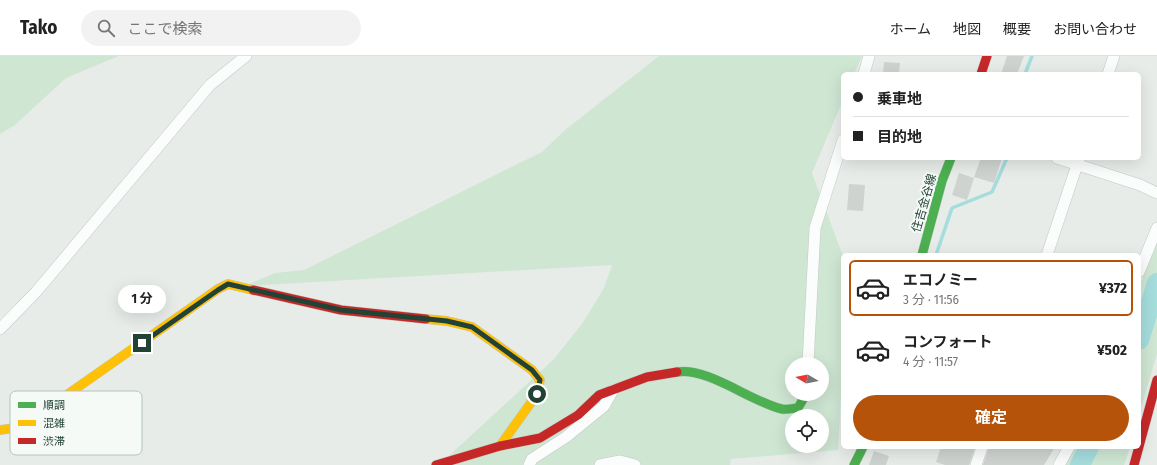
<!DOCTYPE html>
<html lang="ja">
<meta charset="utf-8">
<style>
body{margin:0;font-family:"Fira Sans Condensed","Noto Sans JP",sans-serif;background:#f2f2f2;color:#222;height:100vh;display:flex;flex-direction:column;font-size:15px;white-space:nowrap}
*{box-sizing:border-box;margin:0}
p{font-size:13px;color:#767676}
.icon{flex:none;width:22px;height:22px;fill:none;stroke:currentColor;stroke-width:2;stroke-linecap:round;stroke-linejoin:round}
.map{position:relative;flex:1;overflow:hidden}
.side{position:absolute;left:841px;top:197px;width:300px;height:196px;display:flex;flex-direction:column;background:#fff;border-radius:6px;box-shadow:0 4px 16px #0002}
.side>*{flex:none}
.top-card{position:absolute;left:841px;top:16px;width:300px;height:88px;border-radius:6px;box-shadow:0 4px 16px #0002;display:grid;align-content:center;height:88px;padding:0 12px;background:#fff}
.needle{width:26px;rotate:280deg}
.buttons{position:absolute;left:785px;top:301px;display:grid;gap:8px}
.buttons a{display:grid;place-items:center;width:44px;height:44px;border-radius:50%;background:#fff;box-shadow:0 4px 16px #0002;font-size:20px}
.end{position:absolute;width:18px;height:18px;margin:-9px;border:5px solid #224235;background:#fff;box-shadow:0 0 0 2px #fff}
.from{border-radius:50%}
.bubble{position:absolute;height:28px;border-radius:14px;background:#fff;box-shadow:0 4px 16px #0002;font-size:13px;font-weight:700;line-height:28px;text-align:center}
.top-card b{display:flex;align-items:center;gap:14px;height:38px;font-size:15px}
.top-card b+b{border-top:1px solid #e0e0e0}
.top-card i{width:10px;height:10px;background:#222}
ul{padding:7px 0 0;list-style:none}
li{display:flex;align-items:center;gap:12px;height:56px;margin:0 8px 6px;padding:0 4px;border:2px solid transparent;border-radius:6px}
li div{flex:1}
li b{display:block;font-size:15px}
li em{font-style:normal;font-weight:700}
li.active{border-color:#b45309}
li>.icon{width:36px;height:36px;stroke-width:1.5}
.action{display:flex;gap:8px;margin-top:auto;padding:8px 12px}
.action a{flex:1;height:46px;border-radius:24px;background:#b45309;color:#fff;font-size:16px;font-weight:700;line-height:46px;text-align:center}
header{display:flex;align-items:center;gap:24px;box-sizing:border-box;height:56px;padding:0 20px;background:#fff;border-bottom:1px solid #e0e0e0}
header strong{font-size:19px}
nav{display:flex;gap:22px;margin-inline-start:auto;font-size:14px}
.search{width:280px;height:36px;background:#f2f2f2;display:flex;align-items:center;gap:10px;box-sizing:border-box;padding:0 14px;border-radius:22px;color:#767676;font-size:15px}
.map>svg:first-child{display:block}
.green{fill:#cfe6d3;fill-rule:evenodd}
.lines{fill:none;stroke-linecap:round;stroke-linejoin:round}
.stream{stroke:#a5dcdc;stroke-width:3.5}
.river{stroke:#a5dcdc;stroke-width:20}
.building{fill:#ced3d0}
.street-casing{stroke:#c4c9c6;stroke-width:12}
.fast-casing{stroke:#c2cac6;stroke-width:10}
.slow-casing{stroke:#c2cac6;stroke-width:10}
.jam-casing{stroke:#c2cac6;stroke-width:10}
.street{stroke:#fbfcfc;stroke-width:11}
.fast{stroke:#4caf50;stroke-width:9}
.slow{stroke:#ffc107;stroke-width:9}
.jam{stroke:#c62828;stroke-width:9}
.route{stroke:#224235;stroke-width:5}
.labels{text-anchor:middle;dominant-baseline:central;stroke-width:4;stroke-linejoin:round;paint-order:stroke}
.street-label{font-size:12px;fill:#224235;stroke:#f5faf7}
.key{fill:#f5faf7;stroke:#b6c3bd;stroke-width:1}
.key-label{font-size:11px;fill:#224235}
</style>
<header>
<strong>Tako</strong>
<div class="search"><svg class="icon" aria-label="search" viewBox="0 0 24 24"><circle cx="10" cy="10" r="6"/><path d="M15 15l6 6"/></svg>ここで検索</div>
<nav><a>ホーム</a><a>地図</a><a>概要</a><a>お問い合わせ</a></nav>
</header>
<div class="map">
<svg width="1157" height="409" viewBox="0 0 1157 409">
<rect width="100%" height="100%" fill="#e7ece9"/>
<path class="green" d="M0,0H119L66,22L15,69L0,78Z
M659,0H862L854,18H843V44L812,117L843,200V308L838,394L731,403L730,409H439L554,303L584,265L604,232L612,209L244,230L275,217L304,214L542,96L565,74ZM792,308H822V338H792ZM792,360H822V390H792Z
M1157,183V298L1139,359V232Z
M1074,391H1130L1124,409H1064Z"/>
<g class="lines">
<path class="stream" d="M1025,18L1032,0
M936,199L952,152L992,136L1007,102"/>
<path class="river" d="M1139,284L1157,227
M1080,409L1089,391"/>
</g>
<path class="building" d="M1007,0H1024L1017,18H1001Z
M884,6L900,7L899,18H883Z
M981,102H1002L994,127L974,121Z
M959,117L974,122L967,144L952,139Z
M849,128L865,129L863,155L847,154Z
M941,391H975L969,409H945L936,406Z
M989,391H1055L1044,409H983Z
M874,395L889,400L886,409H869Z"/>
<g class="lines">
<g class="street-casing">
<path id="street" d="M864,18L869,0
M1108,18L1114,0
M1057,102L1140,129L1157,137
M1047,199L1079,103
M1139,216L1157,172
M0,273L36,236L210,29L246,0
M808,308L815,172L843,84
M529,409L532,403L566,381L604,350L613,334
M600,409L620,405L635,409
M976,409L982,391
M1059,409L1069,391"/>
</g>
<g class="fast-casing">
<path id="fast" d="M922,199L942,125L951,102
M677,316C708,311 751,346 782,353C787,354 793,352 798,352L806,338
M854,409L863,391"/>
</g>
<g class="slow-casing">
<path id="slow" d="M426,263L447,265L472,271L532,314L540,324L537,338L500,390
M0,374L21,371L218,233L228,228L253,234"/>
</g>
<g class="jam-casing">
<path id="jam" d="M981,18L987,0
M253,234L341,254L426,263
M436,409L500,390L540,382L578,359L599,339L647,321L677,316
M1134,409L1157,324"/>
</g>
<use href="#street" class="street"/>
<use href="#fast" class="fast"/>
<use href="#slow" class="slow"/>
<use href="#jam" class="jam"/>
</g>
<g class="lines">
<path class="route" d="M142,287L218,234L228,228L341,254L447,265L472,271L532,314L540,324L537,338"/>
</g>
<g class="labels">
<g class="street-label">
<text transform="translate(924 147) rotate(-74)">住吉金谷線</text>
</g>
</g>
<rect x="10" y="335" width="132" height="64" rx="6" class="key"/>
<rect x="18" y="346" width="18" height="6" fill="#4caf50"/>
<rect x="18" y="364" width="18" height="6" fill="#ffc107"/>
<rect x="18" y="382" width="18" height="6" fill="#c62828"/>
<g class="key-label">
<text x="43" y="353">順調</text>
<text x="43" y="371">混雑</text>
<text x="43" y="389">渋滞</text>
</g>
</svg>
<div class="buttons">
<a><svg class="needle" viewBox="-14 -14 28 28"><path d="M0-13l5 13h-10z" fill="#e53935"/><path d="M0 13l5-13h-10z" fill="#767676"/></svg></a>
<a><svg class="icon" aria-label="locate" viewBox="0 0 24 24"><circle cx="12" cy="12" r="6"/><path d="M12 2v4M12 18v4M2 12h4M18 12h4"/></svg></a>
</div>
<i class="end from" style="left:537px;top:338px"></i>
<i class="end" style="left:142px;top:287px"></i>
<div class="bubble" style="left:118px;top:229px;width:48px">1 分</div>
<div class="top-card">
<b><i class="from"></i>乗車地</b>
<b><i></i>目的地</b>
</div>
<section class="side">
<ul>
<li class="active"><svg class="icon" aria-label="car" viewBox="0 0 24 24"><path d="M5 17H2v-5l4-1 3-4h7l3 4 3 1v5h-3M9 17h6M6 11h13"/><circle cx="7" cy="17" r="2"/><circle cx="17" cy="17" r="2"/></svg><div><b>エコノミー</b><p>3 分 · 11:56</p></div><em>¥372</em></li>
<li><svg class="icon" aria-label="car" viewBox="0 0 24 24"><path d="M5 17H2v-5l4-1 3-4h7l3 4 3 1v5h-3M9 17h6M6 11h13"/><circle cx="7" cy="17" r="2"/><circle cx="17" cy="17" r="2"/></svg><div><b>コンフォート</b><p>4 分 · 11:57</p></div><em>¥502</em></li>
</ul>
<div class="action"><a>確定</a></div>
</section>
</div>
